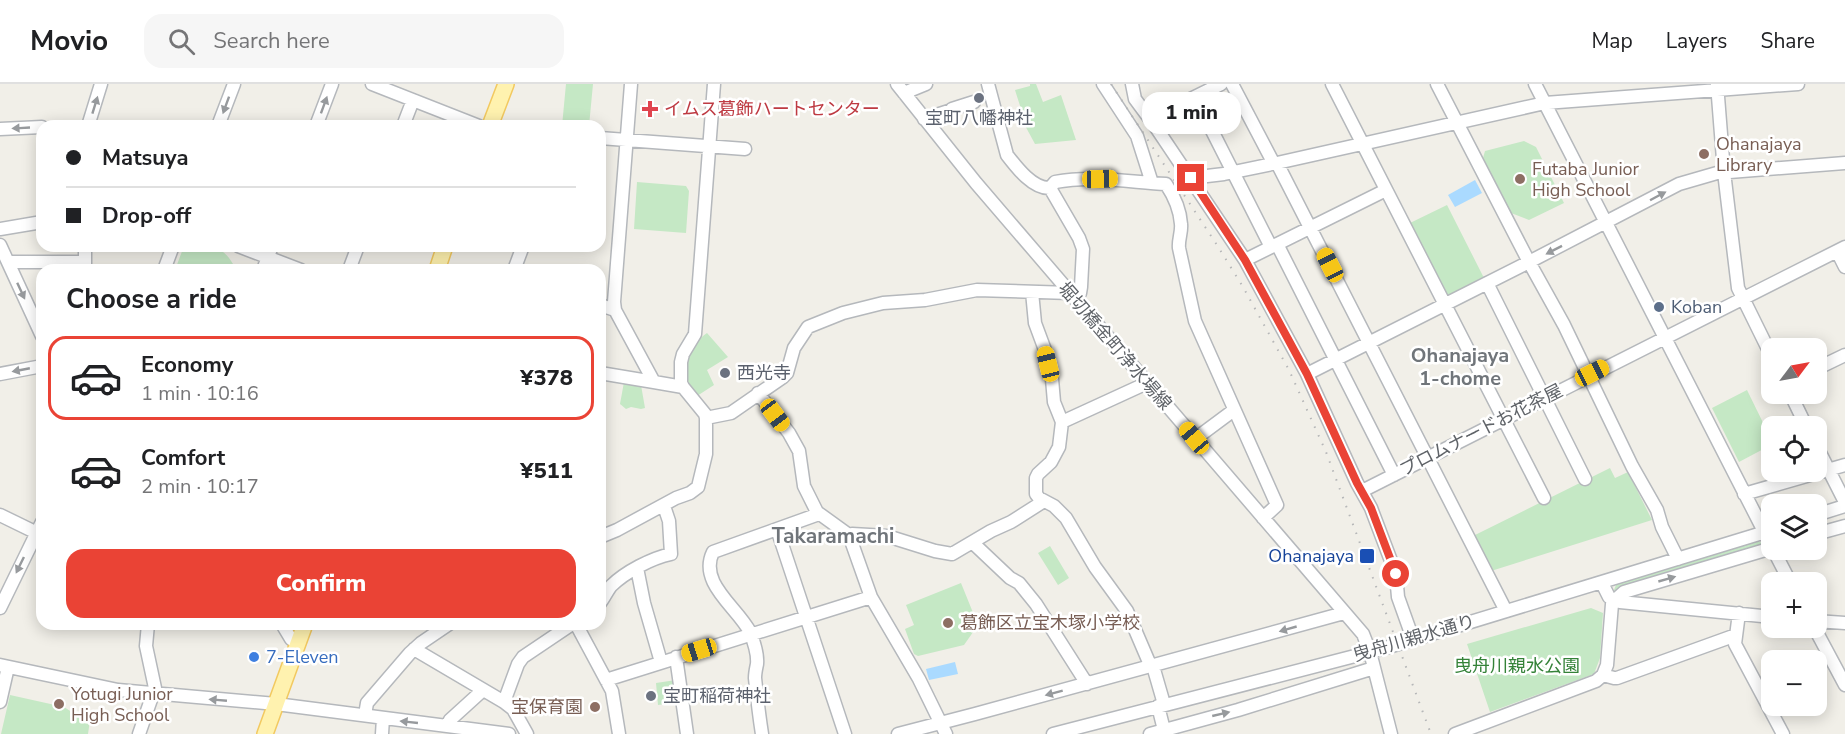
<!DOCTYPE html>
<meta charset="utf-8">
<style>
body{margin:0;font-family:"Nunito Sans","Noto Sans JP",sans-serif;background:#f6f6f6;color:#202124;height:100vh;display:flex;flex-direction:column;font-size:22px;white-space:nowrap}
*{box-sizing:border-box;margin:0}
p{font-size:20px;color:#757577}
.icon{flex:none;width:33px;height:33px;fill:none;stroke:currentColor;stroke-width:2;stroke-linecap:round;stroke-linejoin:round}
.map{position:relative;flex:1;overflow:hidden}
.drawer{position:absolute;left:36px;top:180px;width:570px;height:366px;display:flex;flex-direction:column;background:#fff;border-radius:18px;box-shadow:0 3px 15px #0003}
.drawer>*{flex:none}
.banner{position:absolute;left:36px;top:36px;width:570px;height:132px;border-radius:18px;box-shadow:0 3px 15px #0003;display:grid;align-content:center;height:132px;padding:0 30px;background:#fff}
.needle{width:39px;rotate:58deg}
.buttons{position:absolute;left:1761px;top:254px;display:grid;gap:12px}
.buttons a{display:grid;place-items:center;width:66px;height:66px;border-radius:12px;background:#fff;box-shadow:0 3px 15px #0003;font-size:30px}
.end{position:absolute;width:27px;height:27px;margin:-14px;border:8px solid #ea4335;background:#fff;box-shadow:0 0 0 3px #fff}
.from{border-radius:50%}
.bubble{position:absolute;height:42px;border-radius:18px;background:#fff;box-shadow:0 3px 15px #0003;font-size:20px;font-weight:800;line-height:42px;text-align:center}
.car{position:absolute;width:18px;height:36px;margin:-18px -9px;border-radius:8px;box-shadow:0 0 4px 2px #0007;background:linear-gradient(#f5c518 24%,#345 0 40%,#f5c518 0 76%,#345 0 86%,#f5c518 0)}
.banner b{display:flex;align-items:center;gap:21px;height:57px;font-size:22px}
.banner b+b{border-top:2px solid #e0e0e0}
.banner i{width:15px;height:15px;background:#202124}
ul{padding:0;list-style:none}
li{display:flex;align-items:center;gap:18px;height:84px;margin:0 12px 9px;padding:0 18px;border:3px solid transparent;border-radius:18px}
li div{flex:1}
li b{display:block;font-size:22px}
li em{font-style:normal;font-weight:800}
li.on{border-color:#ea4335}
li>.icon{width:54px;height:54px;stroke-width:1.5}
h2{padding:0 30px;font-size:27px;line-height:72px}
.button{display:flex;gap:12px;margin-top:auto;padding:12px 30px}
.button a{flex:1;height:69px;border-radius:18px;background:#ea4335;color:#fff;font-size:24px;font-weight:800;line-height:69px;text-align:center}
header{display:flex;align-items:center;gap:36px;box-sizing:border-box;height:84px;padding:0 30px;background:#fff;border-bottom:2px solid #e0e0e0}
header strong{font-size:28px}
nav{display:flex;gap:33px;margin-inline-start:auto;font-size:21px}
.search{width:420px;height:54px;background:#f6f6f6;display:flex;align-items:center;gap:15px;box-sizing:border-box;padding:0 21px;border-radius:18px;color:#757577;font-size:22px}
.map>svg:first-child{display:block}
.green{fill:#c5e8c5}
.water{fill:#aadaff}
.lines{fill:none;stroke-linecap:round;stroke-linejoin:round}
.minor-casing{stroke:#b5b8bc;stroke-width:15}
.major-casing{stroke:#f2c960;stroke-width:18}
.minor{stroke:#fff;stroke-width:12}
.major{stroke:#fff2af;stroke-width:15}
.rail{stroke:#b6b7b8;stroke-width:2;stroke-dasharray:1.5 8;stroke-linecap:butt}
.oneway{fill:#979a9d}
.route{stroke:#ea4335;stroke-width:8}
.worship-dot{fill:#6b7280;stroke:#fff;stroke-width:2}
.health-dot{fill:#e0444e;stroke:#fff;stroke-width:2}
.education-dot{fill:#8d6e63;stroke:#fff;stroke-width:2}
.service-dot{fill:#5c6f8a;stroke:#fff;stroke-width:2}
.transit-dot{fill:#1a4fb4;stroke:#fff;stroke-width:2}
.shop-dot{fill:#3f7fe0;stroke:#fff;stroke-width:2}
.labels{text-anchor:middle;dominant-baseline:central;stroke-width:5;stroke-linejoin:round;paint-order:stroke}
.health-label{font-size:18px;fill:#be3a42;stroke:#fff;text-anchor:start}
.worship-label{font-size:18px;fill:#5b616d;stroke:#fff;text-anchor:start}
.education-label{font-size:18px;fill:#785e54;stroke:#fff;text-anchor:start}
.service-label{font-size:18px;fill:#4e5e75;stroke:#fff;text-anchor:start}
.street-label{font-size:18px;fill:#5f6368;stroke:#fff}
.transit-label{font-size:18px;fill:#164399;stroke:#fff;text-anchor:end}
.shop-label{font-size:18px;fill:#366cbe;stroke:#fff;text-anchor:start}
.park-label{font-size:18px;fill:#348238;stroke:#fff}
.neighbourhood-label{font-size:20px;font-weight:bold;fill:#70757a;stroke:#fff}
.quarter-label{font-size:21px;font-weight:bold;fill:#70757a;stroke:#fff}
</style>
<header>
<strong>Movio</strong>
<div class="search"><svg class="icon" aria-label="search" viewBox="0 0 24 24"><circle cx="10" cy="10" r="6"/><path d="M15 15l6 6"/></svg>Search here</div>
<nav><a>Map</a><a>Layers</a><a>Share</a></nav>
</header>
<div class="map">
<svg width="1845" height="650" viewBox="0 0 1845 650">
<rect width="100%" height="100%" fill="#f1efe8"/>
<path class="green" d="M566,0H593L589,42H562Z
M1030,0H1036L1043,18L1061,11L1076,56L1035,60L1022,36L1023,31L1015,6L1030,2Z
M1524,57L1536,63L1564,119L1529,136L1511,129L1483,74L1485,67Z
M637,98L686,102L689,107L686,149L634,145Z
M1447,121L1485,196L1450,213L1445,211L1410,139Z
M184,162C207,162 220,158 233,180L231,186H175Z
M707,249L728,273L707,286L714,301L697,312L686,299C687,277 688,262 707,249Z
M624,298L641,301L645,324L641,325L631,323L626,325L620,320Z
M1747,306L1771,355V361L1739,378L1712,324Z
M1610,384L1615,394L1628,388L1652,436L1491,487L1473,452Z
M1757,457L1762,459V462L1616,509L1614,506L1616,501L1630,496Z
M1050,462L1069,494L1058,501L1038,469Z
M961,499L978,541L964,561L918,572L914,570L905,545L914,541L906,521Z
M1591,524L1603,529L1600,574L1594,590L1490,628L1467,560Z
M676,596L679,618L658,621L656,599Z
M10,611L64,623L81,634L90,636L88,650H1Z"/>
<path class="water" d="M1475,96L1482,109L1455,123L1448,111Z
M955,578L958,590L929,596L926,585Z"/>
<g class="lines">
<g class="minor-casing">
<path id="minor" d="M372,0L479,42
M631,0L614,218L615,226L654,298L683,303
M897,0L976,99L1363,550L1370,568L1391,650
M988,0L1007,71C1017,84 1033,105 1050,104
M1103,0L1137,52L1152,99
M1132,0L1135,15L1155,42L1245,176L1307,290L1357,399L1371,424L1396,490L1398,513L1413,555
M1232,0L1274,80
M1332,0L1544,414
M1437,0L1529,178L1564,241L1632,382L1657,426L1662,443L1678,475
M1535,0L1772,463
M1717,0L1724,88L1738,204L1772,273
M904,9L926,0
M1195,13L1271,163
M952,25L974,18
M924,35L952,26
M1150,35L1221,0
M88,42L101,0
M218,42L234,0
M316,42L332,0
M403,42L413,16
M0,45L42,43
M600,54L745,65
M1277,79L1506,527
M1190,94L1224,90L1277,79L1545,19L1798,0
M0,145L42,138
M1277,160L1394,391
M0,161L42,252
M238,162L301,186
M1837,167L1845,183
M1245,176L1386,106
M8,178H85
M85,185V162
M164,186L173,162
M263,186L272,162
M349,186L358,162
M514,186L523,162
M1487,199L1585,395
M1032,208L1035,239L1045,266L1052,295L1054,318L1062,338L1059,363L1051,378L1038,390L1036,394V410L1039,414L1054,422L1066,434L1095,483L1127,527L1151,583
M1075,215L1080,209L1081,203L1083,165L1079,154L1050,104L1055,98C1092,91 1129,98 1166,100C1174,112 1180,124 1181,140C1182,148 1178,156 1179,164L1195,237L1277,421L1263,434
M600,221L615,226
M1816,285L1845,271
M600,289L654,298
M0,290L42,282
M1307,290L1529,178L1679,100L1717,89L1845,79
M758,309L789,349L799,367L804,402L817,428L849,451L852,450L887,452L935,467L952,470L991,447L1011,438L1044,417
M1790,309L1806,342
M706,334L731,329L783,293L787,289L794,264L808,243L843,229L883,219L925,216L977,206L1070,209
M1062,338L1147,299
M1195,355L1234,326
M1816,361L1845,418
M1362,407L1845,163
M1744,410L1845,381
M0,431L37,449H42
M1816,431L1845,422
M777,445L845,650
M1816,450L1845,442
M849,451L871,513L919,595L946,650
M600,453L617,446L676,414L690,409L698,403L706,370V334L705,330L683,303L681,299V278L683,270L695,250L714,0
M973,459L1010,494L1019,499L1036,520L1087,600
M1773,465L1790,498
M637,484L644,519L661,578
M1602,499L1609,513L1620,518L1772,533
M600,519C604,514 607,507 611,502C625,488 652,474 671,470L669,437L664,422
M0,524L42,438
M1739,529L1735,560L1783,650
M1816,537L1845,539
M282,540L291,555L298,559
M576,540L612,607L619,650
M1814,543L1845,601
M414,565L504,618L513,625L527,650
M676,573L687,650
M0,581L118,606L276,620L509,650
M1153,582L1164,620
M1603,591L1614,594H1617L1736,551
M606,596L871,513
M0,618L8,583
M504,618L518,580L523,573L572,540
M1158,622L1165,650
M365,631L367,619L410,569L421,559L449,540
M447,642L450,636L483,606
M139,650L155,604L146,562L148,540
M382,650L383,634
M762,650C759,631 757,613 755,594C755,589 756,585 757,580C758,570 754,558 750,548C737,523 698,499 713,468L819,430
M898,650L975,630L1344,529
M1053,650L1382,565L1772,446
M1150,650L1238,626L1374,584
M1455,650L1596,597L1603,591L1607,581L1612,520L1614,517L1624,508L1772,464"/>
</g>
<g class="major-casing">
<path id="major" d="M490,42L506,0
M437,186L445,162
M265,650L305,540"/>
</g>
<use href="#minor" class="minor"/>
<use href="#major" class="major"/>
<path class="rail" d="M1111,0L1217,161L1243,203L1289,286L1326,368L1431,650"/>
</g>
<defs><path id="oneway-solid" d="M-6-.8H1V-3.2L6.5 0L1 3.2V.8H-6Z" transform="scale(1.5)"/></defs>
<g class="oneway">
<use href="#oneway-solid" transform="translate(95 21) rotate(-73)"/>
<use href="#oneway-solid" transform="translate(226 21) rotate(110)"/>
<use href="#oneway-solid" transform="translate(324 21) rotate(-70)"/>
<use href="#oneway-solid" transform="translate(21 44) rotate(177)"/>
<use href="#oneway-solid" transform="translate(1658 112) rotate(-28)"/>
<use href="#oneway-solid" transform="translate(1554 166) rotate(153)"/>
<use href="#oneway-solid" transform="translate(21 207) rotate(65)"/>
<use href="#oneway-solid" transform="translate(21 286) rotate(169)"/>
<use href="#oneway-solid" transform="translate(20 481) rotate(116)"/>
<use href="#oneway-solid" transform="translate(1667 495) rotate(-16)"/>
<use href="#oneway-solid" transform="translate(1288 545) rotate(164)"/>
<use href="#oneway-solid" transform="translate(1054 609) rotate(165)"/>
<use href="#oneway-solid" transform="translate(218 616) rotate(-175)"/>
<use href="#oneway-solid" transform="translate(1221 630) rotate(-13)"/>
<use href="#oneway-solid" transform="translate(409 638) rotate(-174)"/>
</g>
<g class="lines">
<path class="route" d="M1191,94L1245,176L1307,290L1357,399L1371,424L1396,490"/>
</g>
<g class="worship-dot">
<circle cx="979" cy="14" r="6"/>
<circle cx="725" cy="289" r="6"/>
<circle cx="651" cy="612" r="6"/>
</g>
<path class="health-dot" d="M647 16h6v6h6v6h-6v6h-6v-6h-6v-6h6z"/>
<g class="education-dot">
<circle cx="1704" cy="70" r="6"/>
<circle cx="1520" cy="95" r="6"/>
<circle cx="948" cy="539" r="6"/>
<circle cx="59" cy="620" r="6"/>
<circle cx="595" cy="623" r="6"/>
</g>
<circle class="service-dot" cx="1659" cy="223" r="6"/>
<rect class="transit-dot" x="1359" y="464" width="16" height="16" rx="3"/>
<circle class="shop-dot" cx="254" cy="573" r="6"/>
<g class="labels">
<g class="health-label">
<text x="664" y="25">イムス葛飾ハートセンター</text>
</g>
<g class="worship-label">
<text x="979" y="34" text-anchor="middle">宝町八幡神社</text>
<text x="737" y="289">西光寺</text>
<text x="663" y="612">宝町稲荷神社</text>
</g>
<g class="education-label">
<text x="1716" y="60">Ohanajaya<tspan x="1716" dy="21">Library</tspan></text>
<text x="1532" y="85">Futaba Junior<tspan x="1532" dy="21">High School</tspan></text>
<text x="960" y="539">葛飾区立宝木塚小学校</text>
<text x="71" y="610">Yotugi Junior<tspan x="71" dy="21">High School</tspan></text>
<text x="583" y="623" text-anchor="end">宝保育園</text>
</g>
<g class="service-label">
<text x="1671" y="223">Koban</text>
</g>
<g class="street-label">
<text transform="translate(1115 262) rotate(49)">堀切橋金町浄水場線</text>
<text transform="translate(1481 346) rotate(-27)">プロムナードお花茶屋</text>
<text transform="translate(1414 554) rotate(-16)">曳舟川親水通り</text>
</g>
<g class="transit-label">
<text x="1354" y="472">Ohanajaya</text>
</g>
<g class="shop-label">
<text x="266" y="573">7-Eleven</text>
</g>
<g class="park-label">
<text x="1517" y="582">曳舟川親水公園</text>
</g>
<g class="neighbourhood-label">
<text x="1460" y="271">Ohanajaya<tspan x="1460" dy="23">1-chome</tspan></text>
</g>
<g class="quarter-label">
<text x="833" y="452">Takaramachi</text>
</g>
</g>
</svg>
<div class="buttons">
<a><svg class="needle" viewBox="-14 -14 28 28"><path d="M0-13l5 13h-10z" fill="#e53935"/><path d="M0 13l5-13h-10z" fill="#757577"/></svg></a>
<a><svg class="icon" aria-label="locate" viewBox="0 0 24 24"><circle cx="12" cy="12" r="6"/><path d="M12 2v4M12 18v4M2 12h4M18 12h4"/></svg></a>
<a><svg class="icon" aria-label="layers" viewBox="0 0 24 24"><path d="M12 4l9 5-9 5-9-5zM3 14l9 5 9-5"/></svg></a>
<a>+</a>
<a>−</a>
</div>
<i class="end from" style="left:1396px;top:490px"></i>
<i class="end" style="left:1191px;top:94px"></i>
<div class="bubble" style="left:1142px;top:8px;width:99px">1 min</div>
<i class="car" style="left:1100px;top:95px;rotate:89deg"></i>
<i class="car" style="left:1330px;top:181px;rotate:333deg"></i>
<i class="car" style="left:1048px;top:280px;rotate:346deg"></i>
<i class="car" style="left:1592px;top:289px;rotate:63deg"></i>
<i class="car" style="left:775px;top:331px;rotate:143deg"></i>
<i class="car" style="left:1194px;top:354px;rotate:320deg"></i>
<i class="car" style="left:699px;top:566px;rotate:253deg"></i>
<div class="banner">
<b><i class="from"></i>Matsuya</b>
<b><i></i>Drop-off</b>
</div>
<section class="drawer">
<h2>Choose a ride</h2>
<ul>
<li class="on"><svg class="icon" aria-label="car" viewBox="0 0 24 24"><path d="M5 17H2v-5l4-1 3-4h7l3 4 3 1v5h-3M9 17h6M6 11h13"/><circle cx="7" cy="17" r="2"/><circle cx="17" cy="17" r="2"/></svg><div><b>Economy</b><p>1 min · 10:16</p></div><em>¥378</em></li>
<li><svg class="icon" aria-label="car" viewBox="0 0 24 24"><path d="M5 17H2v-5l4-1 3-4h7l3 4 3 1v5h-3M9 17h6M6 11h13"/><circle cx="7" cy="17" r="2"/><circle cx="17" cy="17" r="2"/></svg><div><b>Comfort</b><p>2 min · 10:17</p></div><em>¥511</em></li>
</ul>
<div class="button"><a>Confirm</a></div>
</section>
</div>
